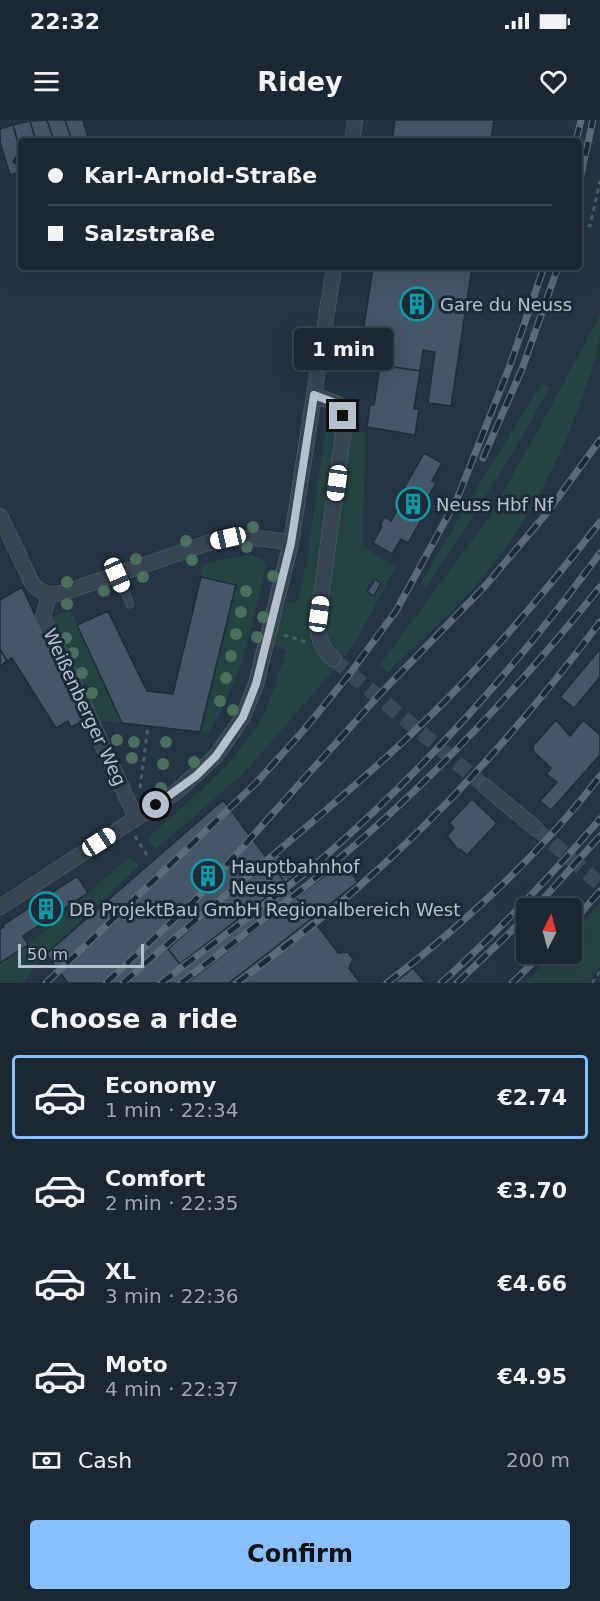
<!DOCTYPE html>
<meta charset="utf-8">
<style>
body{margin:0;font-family:"DejaVu Sans",sans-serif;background:#242f3a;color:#f1f3f6;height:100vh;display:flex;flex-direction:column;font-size:22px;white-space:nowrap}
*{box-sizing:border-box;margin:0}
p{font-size:20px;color:#a0a5ac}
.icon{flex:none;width:33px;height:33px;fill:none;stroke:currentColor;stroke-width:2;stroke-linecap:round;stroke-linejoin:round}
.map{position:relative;height:863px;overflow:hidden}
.drawer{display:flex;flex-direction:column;background:#1b2732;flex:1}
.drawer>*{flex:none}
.top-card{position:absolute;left:18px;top:18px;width:564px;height:132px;border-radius:6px;box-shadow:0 6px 24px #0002,0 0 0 2px #39444d;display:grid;align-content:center;height:132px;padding:0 30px;background:#1b2732}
.needle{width:39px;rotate:6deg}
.tools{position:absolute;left:516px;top:778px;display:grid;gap:12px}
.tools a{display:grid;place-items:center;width:66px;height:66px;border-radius:6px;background:#1b2732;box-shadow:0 6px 24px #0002,0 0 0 2px #39444d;font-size:30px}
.scale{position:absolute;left:18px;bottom:15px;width:126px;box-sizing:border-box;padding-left:6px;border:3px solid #b5c0cd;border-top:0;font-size:16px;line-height:21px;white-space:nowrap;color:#b5c0cd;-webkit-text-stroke:4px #1d2a38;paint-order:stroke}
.end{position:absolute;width:27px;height:27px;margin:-14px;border:8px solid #b5c0cd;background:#111;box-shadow:0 0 0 3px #111}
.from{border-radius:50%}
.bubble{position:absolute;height:42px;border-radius:6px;background:#1b2732;box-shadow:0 6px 24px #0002,0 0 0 2px #39444d;font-size:20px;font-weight:600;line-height:42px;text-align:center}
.car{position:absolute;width:18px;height:36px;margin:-18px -9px;border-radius:8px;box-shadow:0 0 4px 2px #0007;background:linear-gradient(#fff 24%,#345 0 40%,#fff 0 76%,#345 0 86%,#fff 0)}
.top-card b{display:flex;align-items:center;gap:21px;height:57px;font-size:22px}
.top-card b+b{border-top:2px solid #39444d}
.top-card i{width:15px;height:15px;background:#f1f3f6}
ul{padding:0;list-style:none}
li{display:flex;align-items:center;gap:18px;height:84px;margin:0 12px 9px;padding:0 18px;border:3px solid transparent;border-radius:6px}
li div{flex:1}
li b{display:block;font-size:22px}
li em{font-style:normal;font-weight:600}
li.selected{border-color:#88bfff}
li>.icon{width:54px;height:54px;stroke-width:1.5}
h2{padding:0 30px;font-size:27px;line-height:72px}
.pay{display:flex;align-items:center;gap:15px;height:66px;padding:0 30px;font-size:22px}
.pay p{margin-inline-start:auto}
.primary-button{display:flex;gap:12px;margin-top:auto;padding:12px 30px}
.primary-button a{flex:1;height:69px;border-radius:6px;background:#88bfff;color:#111;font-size:24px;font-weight:600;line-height:69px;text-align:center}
.status{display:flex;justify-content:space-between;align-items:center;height:42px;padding:0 30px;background:#1b2732;direction:ltr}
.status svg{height:16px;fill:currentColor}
header{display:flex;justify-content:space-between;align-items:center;height:78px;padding:0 30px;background:#1b2732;font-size:27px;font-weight:600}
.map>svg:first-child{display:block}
.green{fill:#264344}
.building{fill:#445668;stroke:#1f2c3a;stroke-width:1.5}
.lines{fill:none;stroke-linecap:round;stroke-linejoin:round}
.street-tunnel{stroke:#3a4958;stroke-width:15;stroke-dasharray:15 8;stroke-linecap:butt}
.lane-casing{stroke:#566370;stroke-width:9}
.street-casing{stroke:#566370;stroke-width:16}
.path{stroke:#446061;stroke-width:3;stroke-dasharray:4.5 4.5;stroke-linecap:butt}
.lane{stroke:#384553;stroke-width:8}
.street{stroke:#384553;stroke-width:15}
.rail-casing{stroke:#5a6a7a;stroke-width:7}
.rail{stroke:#1d2a38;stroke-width:4.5;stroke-dasharray:14;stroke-linecap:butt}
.tree{fill:#4a6f5d}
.route{stroke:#b5c0cd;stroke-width:8}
.labels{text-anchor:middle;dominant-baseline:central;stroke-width:6;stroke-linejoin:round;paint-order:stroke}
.poi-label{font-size:18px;fill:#b5c0cd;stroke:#1d2a38;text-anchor:start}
.street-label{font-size:18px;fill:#b5c0cd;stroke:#1d2a38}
</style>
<div class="status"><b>22:32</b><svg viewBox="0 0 49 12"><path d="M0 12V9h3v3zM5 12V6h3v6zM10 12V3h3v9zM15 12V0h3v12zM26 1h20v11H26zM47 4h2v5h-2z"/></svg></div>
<header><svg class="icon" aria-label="menu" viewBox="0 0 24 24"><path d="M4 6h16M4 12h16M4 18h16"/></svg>Ridey<svg class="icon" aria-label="heart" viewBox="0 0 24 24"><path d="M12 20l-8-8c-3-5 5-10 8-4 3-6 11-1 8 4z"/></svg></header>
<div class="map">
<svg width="600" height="863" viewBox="0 0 600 863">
<rect width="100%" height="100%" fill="#243443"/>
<path class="green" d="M600,195C600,202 600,210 600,217C597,239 587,262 580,283C554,358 510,432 454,489C433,510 410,531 388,552L380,545L489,397L536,314Z
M542,263L549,268C512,337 470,402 426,467L420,464L491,345Z
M327,298L366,314L362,426L396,447L354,524L325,560L244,653L156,729L150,723V716C186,683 227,651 254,611C270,588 277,557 287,530L274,526C274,509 282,498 286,481L297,483L307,440Z
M251,435L262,439L266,447C251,506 242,562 208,613L200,612L236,465L201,457L202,445L219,440Z
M71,490L77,505L122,603L98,600L51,498Z
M127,739L133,740L139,746L46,834L22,863H0V843L28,825Z
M600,783V845L589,863H524L553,834H572V814Z"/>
<path class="building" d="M47,0L54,21H36L30,1Z
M47,0H65L72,21L66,19L54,21Z
M65,0H83L89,21H72Z
M395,0H494L491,21H392Z
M30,1L36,21H21V32L13,5Z
M13,5L21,35L16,37L13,42L17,44L20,52L10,55L0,22V9Z
M373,147H472L451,286L428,283L435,232L423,230L420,251L380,245L384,223L362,220Z
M380,245L420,251L414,289H419L415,315L367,307L370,285H374Z
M424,333L442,343L432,361L436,363L424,384L427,385L421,395L423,396L408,423L401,419L392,434L373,423L382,406L380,405L385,397L391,401L406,374L402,372Z
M201,457L236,465L200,612L122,603L77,505L108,491L147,571L173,574Z
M375,459L381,463L374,476L367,472Z
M22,467L84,601L71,607L68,601L56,608L12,538L7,541L0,529V480Z
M0,529L7,541L0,546Z
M600,529V557L574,588L560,577Z
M556,600L570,616L583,600L600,615V635L551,690L540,681L557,662L546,654L551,648L534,632L533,626Z
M472,679L497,703L467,735L460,729L459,731L447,716L454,708L449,703Z
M223,680L338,833L348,832L353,839L349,848L360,863H68L46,834Z
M279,734L295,755L180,844L168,829L228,775Z
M342,742L358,762L268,833L229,863H187Z
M77,756L88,773L23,816L28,825L0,843V809L4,807L3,805Z
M413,848L426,863H394Z"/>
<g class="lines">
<path class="street-tunnel" d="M333,539L486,667
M535,708L600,764"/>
<g class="lane-casing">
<path id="lane" d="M117,455L130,484"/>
</g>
<g class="street-casing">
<path id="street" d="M352,21L355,0
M314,275L338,284L343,296L344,308L317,506C319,520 323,529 333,539
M0,396L32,463C42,475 49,475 63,473L208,423C237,416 262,417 291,423
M49,475L43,497L46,503L136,698
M486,667L535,708
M0,787L176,672L216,636L243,597L256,564L291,423L334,147"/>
</g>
<path class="path" d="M579,103L590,106L600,61
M284,515L306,522
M140,668L148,606
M135,716L148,737
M592,863L600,851"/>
<use href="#lane" class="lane"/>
<use href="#street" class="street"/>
<g class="rail-casing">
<path id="rail" d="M576,21L581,0
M579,63L593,0
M483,338L522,249L558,147
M534,789L600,716
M572,803L600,771
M46,863L256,663L303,611L348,556L396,491L457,379L509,248L544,147
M106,863L196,779L381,573L486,465L546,394L600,320
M123,863C216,780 315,704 406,619C477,553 540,479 600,402
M161,863C215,822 271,782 323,738C426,648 519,544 600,433
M181,863C230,825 280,788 328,748C428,665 519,568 600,467
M237,863C276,833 317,803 355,770C446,691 527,600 600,502
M387,863C465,803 540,735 600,656
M441,863C499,811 549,758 600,699
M457,863L526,797
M512,863L542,834"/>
</g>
<use href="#rail" class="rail"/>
</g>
<g class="tree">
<circle cx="253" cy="407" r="6"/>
<circle cx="186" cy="421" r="6"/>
<circle cx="247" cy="427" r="6"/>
<circle cx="136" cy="439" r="6"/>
<circle cx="192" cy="440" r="6"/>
<circle cx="273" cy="456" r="6"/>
<circle cx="143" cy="457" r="6"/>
<circle cx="67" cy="462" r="6"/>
<circle cx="104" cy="471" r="6"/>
<circle cx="246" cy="471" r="6"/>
<circle cx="67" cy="484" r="6"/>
<circle cx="241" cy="492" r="6"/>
<circle cx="263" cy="497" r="6"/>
<circle cx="236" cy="514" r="6"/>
<circle cx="257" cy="517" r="6"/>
<circle cx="66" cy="518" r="6"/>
<circle cx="73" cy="533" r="6"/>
<circle cx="231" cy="536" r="6"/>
<circle cx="82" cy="553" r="6"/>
<circle cx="226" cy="558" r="6"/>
<circle cx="92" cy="573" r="6"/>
<circle cx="220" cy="581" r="6"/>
<circle cx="233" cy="590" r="6"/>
<circle cx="117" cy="620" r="6"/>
<circle cx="134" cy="622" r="6"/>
<circle cx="166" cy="622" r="6"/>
<circle cx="132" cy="638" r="6"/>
<circle cx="194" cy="642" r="6"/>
<circle cx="163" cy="644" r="6"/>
<circle cx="161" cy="668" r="6"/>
</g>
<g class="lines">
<path class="route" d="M156,685L196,656L216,636L243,597L256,564L291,423L314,275L338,284L343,296"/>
</g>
<defs>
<g id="building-ring" transform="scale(1.725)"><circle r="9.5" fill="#1d2a38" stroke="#0f9aa8" stroke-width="1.5"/><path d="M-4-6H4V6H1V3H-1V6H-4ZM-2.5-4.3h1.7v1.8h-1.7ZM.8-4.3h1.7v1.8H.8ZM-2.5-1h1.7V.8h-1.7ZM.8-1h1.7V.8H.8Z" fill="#0f9aa8"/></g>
</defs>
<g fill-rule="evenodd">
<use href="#building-ring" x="417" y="184"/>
<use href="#building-ring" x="413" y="384"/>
<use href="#building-ring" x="208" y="756"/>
<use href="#building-ring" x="46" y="789"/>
</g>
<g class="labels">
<g class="poi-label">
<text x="440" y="184">Gare du Neuss</text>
<text x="436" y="384">Neuss Hbf Nf</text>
<text x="231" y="746">Hauptbahnhof<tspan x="231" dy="21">Neuss</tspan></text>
<text x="69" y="789">DB ProjektBau GmbH Regionalbereich West</text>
</g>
<g class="street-label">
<text transform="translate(85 587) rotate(65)">Weißenberger Weg</text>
</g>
</g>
</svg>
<div class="tools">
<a><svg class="needle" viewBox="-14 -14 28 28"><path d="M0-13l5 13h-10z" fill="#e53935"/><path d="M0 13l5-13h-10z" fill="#a0a5ac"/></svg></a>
</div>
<div class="scale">50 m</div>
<i class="end from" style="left:156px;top:685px"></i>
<i class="end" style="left:343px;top:296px"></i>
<div class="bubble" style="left:294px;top:208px;width:99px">1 min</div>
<i class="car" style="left:337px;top:363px;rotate:188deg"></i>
<i class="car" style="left:228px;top:418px;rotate:257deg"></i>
<i class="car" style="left:117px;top:455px;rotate:156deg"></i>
<i class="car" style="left:319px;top:494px;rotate:8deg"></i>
<i class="car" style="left:99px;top:722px;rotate:57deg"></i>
<div class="top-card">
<b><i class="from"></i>Karl-Arnold-Straße</b>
<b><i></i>Salzstraße</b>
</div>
</div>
<section class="drawer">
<h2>Choose a ride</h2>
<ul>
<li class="selected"><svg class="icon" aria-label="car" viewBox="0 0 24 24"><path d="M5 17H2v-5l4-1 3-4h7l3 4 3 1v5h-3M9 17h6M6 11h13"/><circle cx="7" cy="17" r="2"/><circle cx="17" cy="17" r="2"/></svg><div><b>Economy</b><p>1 min · 22:34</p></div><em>€2.74</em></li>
<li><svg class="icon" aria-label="car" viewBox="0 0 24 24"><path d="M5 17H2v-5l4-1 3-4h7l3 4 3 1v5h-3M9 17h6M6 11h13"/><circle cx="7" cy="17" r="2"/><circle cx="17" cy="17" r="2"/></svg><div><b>Comfort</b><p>2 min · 22:35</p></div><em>€3.70</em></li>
<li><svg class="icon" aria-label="car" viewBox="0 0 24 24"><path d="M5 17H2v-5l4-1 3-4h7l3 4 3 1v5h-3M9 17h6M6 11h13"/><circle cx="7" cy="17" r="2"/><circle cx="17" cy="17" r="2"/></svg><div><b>XL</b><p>3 min · 22:36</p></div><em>€4.66</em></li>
<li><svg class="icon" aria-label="car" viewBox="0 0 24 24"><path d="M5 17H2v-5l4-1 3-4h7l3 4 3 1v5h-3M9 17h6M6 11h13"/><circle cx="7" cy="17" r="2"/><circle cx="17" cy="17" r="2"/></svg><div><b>Moto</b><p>4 min · 22:37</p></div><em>€4.95</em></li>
</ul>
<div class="pay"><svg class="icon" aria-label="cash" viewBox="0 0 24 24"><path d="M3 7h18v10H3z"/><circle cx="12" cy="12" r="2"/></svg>Cash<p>200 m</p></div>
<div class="primary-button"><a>Confirm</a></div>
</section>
